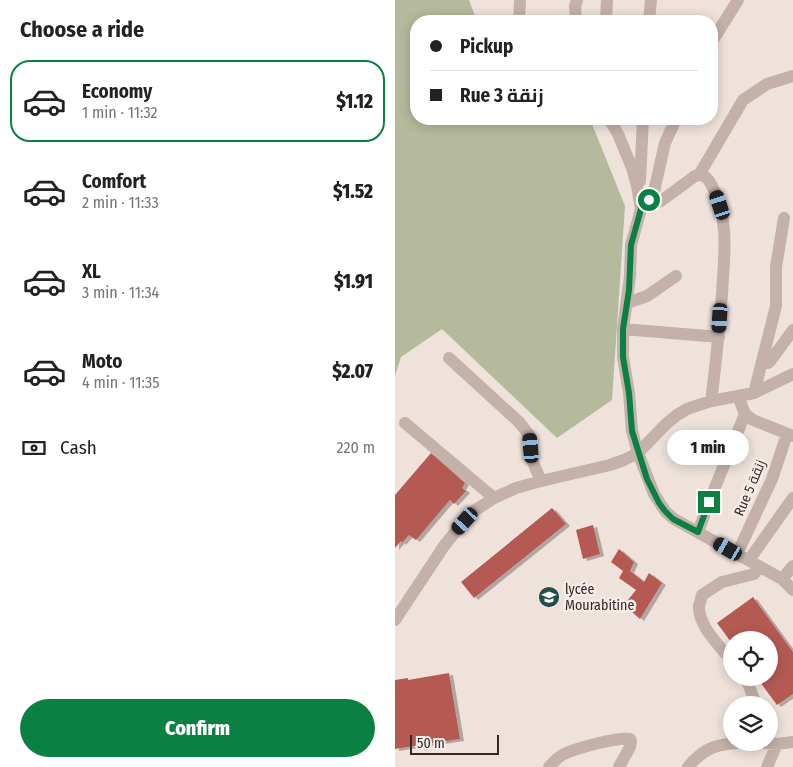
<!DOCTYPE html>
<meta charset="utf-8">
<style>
body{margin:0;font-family:"Fira Sans Condensed",Cairo,sans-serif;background:#f6f6f6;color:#222;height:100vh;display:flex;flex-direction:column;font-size:19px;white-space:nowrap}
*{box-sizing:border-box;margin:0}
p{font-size:16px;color:#767676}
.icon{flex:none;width:28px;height:28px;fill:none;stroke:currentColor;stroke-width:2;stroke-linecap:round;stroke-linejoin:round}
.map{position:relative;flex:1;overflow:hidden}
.sheet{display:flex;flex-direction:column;background:#fff;width:395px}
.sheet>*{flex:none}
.hud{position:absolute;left:15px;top:15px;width:308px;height:110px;border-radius:20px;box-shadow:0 2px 12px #0003;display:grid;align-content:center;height:110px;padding:0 20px;background:#fff}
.controls{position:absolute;left:328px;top:631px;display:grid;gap:10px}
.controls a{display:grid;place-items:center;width:55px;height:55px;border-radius:50%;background:#fff;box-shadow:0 2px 12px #0003;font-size:25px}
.scale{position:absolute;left:15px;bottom:12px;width:89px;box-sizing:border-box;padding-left:5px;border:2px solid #322928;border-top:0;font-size:14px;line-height:18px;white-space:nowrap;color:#322928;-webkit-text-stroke:4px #f6ece7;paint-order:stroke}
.end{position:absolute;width:22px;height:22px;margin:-11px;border:6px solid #0b8043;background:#fff;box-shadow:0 0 0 2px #fff}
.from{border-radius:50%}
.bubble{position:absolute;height:35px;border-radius:18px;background:#fff;box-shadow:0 2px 12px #0003;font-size:16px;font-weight:800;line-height:35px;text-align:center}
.car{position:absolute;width:15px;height:30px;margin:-15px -8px;border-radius:6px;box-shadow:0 0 4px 1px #0007;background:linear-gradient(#222 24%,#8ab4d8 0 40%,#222 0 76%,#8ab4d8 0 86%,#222 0)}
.hud b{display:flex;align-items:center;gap:18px;height:48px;font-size:19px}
.hud b+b{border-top:1px solid #e0e0e0}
.hud i{width:12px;height:12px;background:#222}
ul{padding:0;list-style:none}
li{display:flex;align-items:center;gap:15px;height:82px;margin:0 10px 8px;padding:0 10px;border:2px solid transparent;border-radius:20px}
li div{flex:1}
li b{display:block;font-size:19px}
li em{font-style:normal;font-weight:800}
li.selected{border-color:#0b8043}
li>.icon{width:45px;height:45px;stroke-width:1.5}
h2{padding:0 20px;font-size:22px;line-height:60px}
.pay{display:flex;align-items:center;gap:12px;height:55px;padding:0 20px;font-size:19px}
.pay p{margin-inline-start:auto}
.primary-button{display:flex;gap:10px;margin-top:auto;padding:10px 20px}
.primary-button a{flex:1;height:58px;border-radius:30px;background:#0b8043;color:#fff;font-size:20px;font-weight:800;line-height:58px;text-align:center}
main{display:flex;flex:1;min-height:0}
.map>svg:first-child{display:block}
.green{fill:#b5ba9d}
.building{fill:#b55a52;filter:url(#shadow)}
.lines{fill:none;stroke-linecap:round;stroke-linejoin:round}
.minor{stroke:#c4b1a9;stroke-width:12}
.route{stroke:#0b8043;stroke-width:6}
.labels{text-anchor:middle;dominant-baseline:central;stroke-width:5;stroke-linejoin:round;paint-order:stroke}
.street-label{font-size:14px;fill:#322928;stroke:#f6ece7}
.poi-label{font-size:14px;fill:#322928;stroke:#f6ece7;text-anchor:start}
</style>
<main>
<section class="sheet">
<h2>Choose a ride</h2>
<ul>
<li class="selected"><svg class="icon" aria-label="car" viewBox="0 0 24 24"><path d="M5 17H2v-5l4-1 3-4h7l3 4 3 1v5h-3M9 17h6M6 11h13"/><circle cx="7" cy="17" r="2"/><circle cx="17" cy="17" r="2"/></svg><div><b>Economy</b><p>1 min · 11:32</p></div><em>$1.12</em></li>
<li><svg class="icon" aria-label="car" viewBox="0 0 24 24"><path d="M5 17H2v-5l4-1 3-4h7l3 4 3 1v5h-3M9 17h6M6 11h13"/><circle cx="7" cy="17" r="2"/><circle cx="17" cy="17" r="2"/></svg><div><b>Comfort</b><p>2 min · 11:33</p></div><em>$1.52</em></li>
<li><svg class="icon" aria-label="car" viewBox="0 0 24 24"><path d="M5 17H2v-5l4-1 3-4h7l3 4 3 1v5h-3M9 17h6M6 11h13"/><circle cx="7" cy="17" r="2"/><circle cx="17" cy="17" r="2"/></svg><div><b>XL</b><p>3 min · 11:34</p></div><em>$1.91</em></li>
<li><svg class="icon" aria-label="car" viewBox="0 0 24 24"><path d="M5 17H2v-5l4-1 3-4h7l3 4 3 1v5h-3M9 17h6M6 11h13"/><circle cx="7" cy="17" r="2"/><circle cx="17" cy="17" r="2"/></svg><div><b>Moto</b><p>4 min · 11:35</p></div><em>$2.07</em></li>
</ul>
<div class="pay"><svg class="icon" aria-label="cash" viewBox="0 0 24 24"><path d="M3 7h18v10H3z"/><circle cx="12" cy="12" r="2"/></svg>Cash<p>220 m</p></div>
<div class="primary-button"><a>Confirm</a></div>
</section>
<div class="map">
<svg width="398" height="767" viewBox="0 0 398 767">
<defs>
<filter id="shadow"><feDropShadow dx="4" dy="2" stdDeviation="0" flood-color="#0004"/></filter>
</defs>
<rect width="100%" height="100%" fill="#eee2db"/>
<path class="green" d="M0,0H74L82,21H21V119H195L230,206L217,400L162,438L47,329L6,357L0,376Z"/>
<path class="building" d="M36,453L70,483L67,488L71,491L59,504L55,500L21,540L14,535L7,543L6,541L0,548V495Z
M157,508L171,524L79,598L66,582Z
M198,525L205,554L188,559L181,530Z
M224,549L239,562L235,571L249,582L254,573L267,583L245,619L229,605L241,590L224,578L228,571L216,562Z
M358,597L398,652V694L382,705L362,678H374V640H336V642L322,623Z
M54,673L65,739L0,749V680L13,678V680Z"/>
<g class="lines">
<path class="minor" d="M124,21L125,0
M181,21L180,6L182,0
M211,21L212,0
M254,21L256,0
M316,43L343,0
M214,119L223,134L237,168L242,186L246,209L236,245L235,276L228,329V357L234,393L237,431L243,453L259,494L270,511L279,519L387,579L398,590
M304,175L348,100L372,84L398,76
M245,181L248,119
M256,199L260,202L266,201L300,176C309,173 313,178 317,186C335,221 329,257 327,294C324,330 321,366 316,401
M249,202L256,199L258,196L270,143L281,119
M232,303L252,296L281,276
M228,329L324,337
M54,358L124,422L135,436L137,460L146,481
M367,362L373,363L376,360L398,330
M359,393L381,306V267L389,218
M343,396L350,414L358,420L398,436
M10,423L99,498
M303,532L314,502L350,414
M342,554L377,479L392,434
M354,560L398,498
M387,579L398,566
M0,620L49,546L61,531L79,511L99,498L121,488L146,481L215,465L229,460L243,453L271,424L282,415L292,409L316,401L359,393L398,374
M336,660C325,646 303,626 304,606C305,603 306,598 307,595L327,582L359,574L364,566
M349,678L353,683L361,705
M362,742L382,744L398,742
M154,767C159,761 163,757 169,754C182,748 222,737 235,739L236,741L235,747L224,767
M293,767C311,745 325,744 352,742
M372,767L382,744"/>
</g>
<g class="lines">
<path class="route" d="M254,200L245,203L246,209L236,245L234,290L228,329V357L234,393L237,431L252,479L264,503L270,511L278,519L303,532L314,502"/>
</g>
<defs>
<g id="school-disc" transform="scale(1.125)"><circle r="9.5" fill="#234e4a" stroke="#f6ece7"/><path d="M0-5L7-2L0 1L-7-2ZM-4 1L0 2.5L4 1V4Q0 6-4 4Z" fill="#fff"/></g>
</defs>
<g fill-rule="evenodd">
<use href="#school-disc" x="154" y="597"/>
</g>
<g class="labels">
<g class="street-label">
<text transform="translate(355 488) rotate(-67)">Rue 5 زنقة</text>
</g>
<g class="poi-label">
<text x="170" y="589">lycée<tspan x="170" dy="16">Mourabitine</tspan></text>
</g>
</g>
</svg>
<div class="controls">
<a><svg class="icon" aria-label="locate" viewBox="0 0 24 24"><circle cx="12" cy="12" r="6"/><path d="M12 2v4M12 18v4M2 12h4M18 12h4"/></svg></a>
<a><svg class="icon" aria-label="layers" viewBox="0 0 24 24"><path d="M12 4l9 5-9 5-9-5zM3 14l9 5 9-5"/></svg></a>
</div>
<div class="scale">50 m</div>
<i class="end from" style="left:254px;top:200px"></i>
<i class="end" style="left:314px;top:502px"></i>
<div class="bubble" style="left:272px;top:430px;width:82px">1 min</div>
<i class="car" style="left:325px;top:205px;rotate:342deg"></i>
<i class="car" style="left:325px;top:318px;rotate:184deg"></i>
<i class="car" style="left:136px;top:448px;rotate:355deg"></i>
<i class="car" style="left:70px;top:521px;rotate:222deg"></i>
<i class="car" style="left:333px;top:549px;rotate:300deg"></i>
<div class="hud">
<b><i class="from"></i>Pickup</b>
<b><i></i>Rue 3 زنقة</b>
</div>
</div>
</main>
